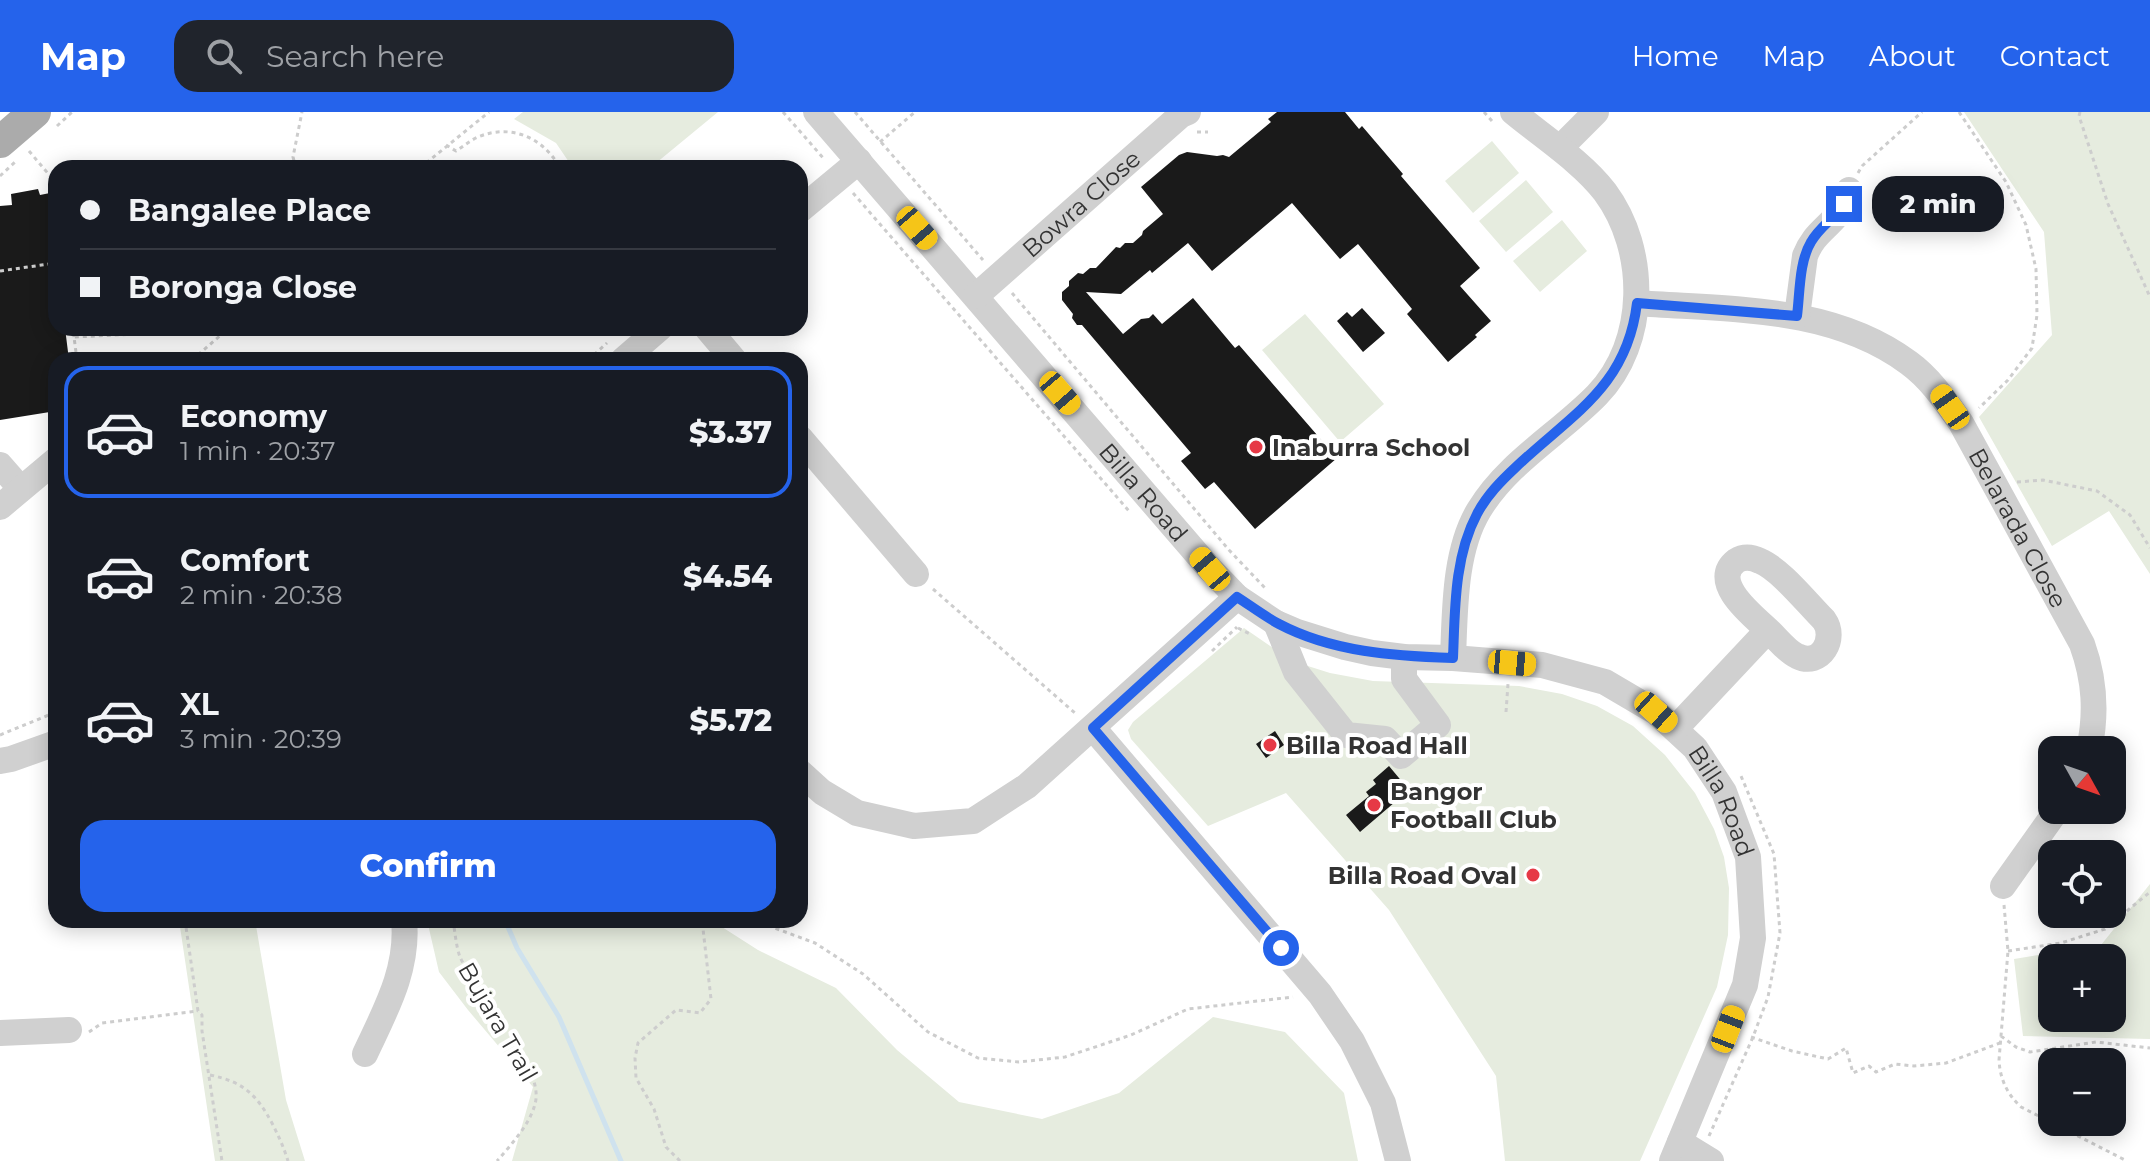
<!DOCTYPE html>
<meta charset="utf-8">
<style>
body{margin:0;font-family:Montserrat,sans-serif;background:#20242c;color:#f1f3f6;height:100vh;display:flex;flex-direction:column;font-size:30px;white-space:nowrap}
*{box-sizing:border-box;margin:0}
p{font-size:26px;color:#9ea1a6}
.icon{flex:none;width:44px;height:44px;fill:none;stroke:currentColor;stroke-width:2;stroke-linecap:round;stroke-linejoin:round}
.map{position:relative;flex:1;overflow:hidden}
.side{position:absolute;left:48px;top:240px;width:760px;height:576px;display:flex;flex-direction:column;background:#171b24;border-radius:24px;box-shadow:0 4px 20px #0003}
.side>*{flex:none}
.top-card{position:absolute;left:48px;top:48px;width:760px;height:176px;border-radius:24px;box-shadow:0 4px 20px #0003;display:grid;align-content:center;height:176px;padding:0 32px;background:#171b24}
.needle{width:52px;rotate:130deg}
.controls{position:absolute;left:2038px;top:624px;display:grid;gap:16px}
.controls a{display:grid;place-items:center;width:88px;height:88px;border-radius:16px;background:#171b24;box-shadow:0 4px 20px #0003;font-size:40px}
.end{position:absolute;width:36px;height:36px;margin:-18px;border:10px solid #2563eb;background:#fff;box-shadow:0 0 0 4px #fff}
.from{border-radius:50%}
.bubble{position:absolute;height:56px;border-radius:24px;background:#171b24;box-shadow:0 4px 20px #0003;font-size:26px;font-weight:800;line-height:56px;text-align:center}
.car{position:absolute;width:24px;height:48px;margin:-24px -12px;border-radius:10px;box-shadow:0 0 6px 2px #0007;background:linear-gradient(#f5c518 24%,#345 0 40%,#f5c518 0 76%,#345 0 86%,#f5c518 0)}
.top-card b{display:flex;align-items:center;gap:28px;height:76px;font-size:30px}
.top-card b+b{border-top:2px solid #363941}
.top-card i{width:20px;height:20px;background:#f1f3f6}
ul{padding:14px 0 0;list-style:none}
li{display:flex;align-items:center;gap:24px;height:132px;margin:0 16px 12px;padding:0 16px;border:4px solid transparent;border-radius:24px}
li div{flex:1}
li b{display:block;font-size:30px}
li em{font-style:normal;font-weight:800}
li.on{border-color:#2563eb}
li>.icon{width:72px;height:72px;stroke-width:1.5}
.cta{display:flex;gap:16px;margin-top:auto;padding:16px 32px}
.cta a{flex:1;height:92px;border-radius:24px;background:#2563eb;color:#fff;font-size:32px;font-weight:800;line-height:92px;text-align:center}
header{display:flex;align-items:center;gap:48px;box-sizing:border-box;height:112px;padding:0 40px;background:#2563eb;color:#fff}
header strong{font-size:38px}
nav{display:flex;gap:44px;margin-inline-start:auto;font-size:28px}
.search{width:560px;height:72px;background:#20242c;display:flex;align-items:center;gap:20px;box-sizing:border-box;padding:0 28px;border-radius:24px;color:#9ea1a6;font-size:30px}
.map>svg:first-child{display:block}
.green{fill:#e6ecdf;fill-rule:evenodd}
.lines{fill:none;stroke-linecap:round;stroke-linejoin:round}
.stream{stroke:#cfe2ee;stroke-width:5}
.building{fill:#1a1a1a}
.path{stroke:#cdcdcd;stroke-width:3;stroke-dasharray:4 4;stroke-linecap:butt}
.minor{stroke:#d0d0d0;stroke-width:26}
.major{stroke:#ababab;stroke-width:32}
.route{stroke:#2563eb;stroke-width:10}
.poi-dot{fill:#e63946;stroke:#fff;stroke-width:3}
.labels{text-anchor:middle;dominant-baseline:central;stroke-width:8;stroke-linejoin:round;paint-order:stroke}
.street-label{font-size:24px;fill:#333;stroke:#fff}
.poi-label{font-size:24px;font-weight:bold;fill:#333;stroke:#fff;text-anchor:start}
</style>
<header>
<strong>Map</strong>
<div class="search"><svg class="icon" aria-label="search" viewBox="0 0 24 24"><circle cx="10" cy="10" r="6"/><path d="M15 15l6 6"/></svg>Search here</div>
<nav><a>Home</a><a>Map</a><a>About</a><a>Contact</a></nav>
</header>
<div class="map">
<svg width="2150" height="1049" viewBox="0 0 2150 1049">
<rect width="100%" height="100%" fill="#fff"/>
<path class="green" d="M523,0H718L650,56H573L556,31L514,7Z
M1964,0H2150V462L2109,399L2052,434L1979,305L2052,223L2044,120Z
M1492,29L1519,61L1473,101L1445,69Z
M1526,68L1553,100L1506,140L1479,109Z
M1562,108L1587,139L1540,180L1513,149Z
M1305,202L1384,292L1340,330L1262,238Z
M1244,516L1292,549L1330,561L1373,569L1519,574L1562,582L1597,594L1633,614L1665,643L1695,681L1714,717L1724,745L1729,776L1728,823L1717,875L1640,1049H1505L1496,964L1389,798L1286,681L1208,714L1131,627L1128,618L1133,610Z
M2150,772V927L2023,924L2014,847L2101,833ZM2052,846H2112V906H2052Z
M179,808H255L286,988L305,1049H215Z
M427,808H711L758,838L836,876L897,938L959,990L1042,1007L1119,981L1213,905L1285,920L1344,981L1358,1049H512L533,975L468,898L439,860Z"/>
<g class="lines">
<path class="stream" d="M505,808L517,836L559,905L621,1049"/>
</g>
<path class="building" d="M1277,0H1345L1359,17L1362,14L1403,62L1401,64L1480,156L1460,174L1491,209L1475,223L1477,225L1448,250L1407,202L1412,197L1358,132L1340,147L1292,91L1212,159L1188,131L1152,161L1150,158L1121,182L1086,180L1123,222L1141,207L1149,206L1153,202L1162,212L1193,186L1235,236L1239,233L1337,346L1255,417L1214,370L1205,377L1181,349L1191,341L1082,213H1077L1072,206L1073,202L1062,188V180L1069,174V169L1078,161L1083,162L1090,156H1096L1116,135L1120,136L1125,131H1133L1142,123L1143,119L1163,102L1141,75L1179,43L1187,40L1217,44L1223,43L1229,45L1271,10L1268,7Z
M38,77L40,83L50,81L56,132V216H65L69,248H56V299L0,308V94L12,93L11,82Z
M1362,196L1385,221L1363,240L1337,209L1347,200L1352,205Z
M1275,619L1284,633L1266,646L1256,632Z
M1389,654L1409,678L1360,720L1346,703L1369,684L1366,680L1376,672L1373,668Z"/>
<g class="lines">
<path class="path" d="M783,0L825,48
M855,0L983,148
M1484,0L1492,9
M1959,0L2006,70L2026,113L2036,157L2037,203L2032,236L2008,268L1979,296
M2080,0L2079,4L2108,92L2150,185
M57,14L72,0
M1197,20H1208
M880,30L915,0
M446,33L456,39C464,34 471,28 478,25C511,11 544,26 560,56
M29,39L51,65L56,85
M296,56L293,45L302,0
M420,56L489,0
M1858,61L1862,54L1922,0
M0,64L15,50
M853,81L1129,399
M0,159L56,151
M1012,181L1229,438L1265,476
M73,216L74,225
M205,216H224
M77,248L74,225L136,222L173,216
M192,248L229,216
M588,248L607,231
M2017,370L2043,368L2097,379L2130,403L2150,436
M933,477L1075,601
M1238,516L1252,523
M1212,539L1237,515
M1506,600L1508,572
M0,623L56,600
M2004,793L2008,839L1999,948C2000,967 2007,982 2021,995L2127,1049
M185,808L198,899L202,903V919L222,1049
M453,808C455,820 456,834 460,845C476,881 546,955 535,992C530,1012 511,1033 497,1049
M753,808L815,831L863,862L928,920L978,946L1019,950L1065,945L1131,923L1188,897L1293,885
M2008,839L2061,831L2105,817L2150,780
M89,920L102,911L198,899
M2001,924L2016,935L2030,940L2096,930L2150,936
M1751,925L1792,939L1828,947L1846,936L1853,961L1869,954L1876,960L1895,952L1914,954L1946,951L2000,931
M210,963C244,970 257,983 273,1013C279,1025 284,1036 288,1049
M1709,1024L1753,925L1768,885L1780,821L1774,742L1741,664
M680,1049L666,1035L654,997L636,966L635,946L638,931L676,898L700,901L711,887L702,808"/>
<g class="minor">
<path id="s1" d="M816,0L1210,457L1237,485L1276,511L1297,520L1345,535L1372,541L1404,545L1453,546L1542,553L1605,570L1656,600L1695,636L1724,680L1748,745L1753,826L1745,873L1672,1049"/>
<path d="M1560,36L1596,0"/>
<path d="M800,98L859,49"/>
<path id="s2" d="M976,184L1181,3L1188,0"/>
<path id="s3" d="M1637,191C1729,198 1831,193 1909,251C1931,267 1946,290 1961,311L2082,532C2095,568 2097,601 2089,638"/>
<path d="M1797,204L1805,144C1813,123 1825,118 1838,102C1843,95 1846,86 1849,78"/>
<path d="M707,216L734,248"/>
<path d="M623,248L660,216"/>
<path d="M800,326L916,462"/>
<path d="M0,353L21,377"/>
<path d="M0,395L56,348"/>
<path d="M1276,511L1296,560L1346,623L1385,627L1401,644L1438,613L1404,567V545"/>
<path d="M1453,546C1455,499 1454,439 1479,398C1508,350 1559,322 1597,283C1648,230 1648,138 1605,80C1582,50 1542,24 1513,0"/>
<path d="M1093,616L1320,882L1352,929L1383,991L1398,1049"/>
<path d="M1675,617L1768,518C1753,504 1709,470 1736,449C1744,444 1752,445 1760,449C1780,457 1807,491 1824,508C1837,526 1821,556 1797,544C1786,539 1777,526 1768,518"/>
<path d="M0,649L11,647L56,631"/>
<path d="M800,660L822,680L857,701L914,714L973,709L1027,674L1237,485"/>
<path d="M2003,774L2057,698"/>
<path d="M0,921L69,918"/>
<path d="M365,942C385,899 409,857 404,808"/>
<path d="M1680,1030L1711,1049"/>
</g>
<path class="major" d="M0,30L35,0"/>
</g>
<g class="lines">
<path class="route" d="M1281,836L1093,616L1237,485C1251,494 1264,504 1279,512C1332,540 1394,544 1453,546C1455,499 1454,445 1477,402C1487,383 1501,369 1516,355C1572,302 1627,275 1637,191L1797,204C1800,180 1799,150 1811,130C1819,115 1835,106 1844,92"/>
</g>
<g class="poi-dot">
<circle cx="1256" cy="335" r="8"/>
<circle cx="1270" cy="633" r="8"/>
<circle cx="1374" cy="693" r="8"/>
<circle cx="1533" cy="763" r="8"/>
</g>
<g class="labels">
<g class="street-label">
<text stroke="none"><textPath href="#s2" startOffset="140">Bowra Close</textPath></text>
<text stroke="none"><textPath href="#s1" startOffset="502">Billa Road</textPath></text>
<text stroke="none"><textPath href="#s3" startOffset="482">Belarada Close</textPath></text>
<text stroke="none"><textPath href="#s1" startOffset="1198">Billa Road</textPath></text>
<text transform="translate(498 910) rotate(60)">Bujara Trail</text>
</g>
<g class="poi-label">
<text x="1272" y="335">Inaburra School</text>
<text x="1286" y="633">Billa Road Hall</text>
<text x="1390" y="679">Bangor<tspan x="1390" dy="28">Football Club</tspan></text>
<text x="1517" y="763" text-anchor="end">Billa Road Oval</text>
</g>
</g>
</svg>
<div class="controls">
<a><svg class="needle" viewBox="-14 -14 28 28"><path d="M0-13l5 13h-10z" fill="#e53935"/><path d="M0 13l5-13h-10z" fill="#9ea1a6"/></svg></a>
<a><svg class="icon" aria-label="locate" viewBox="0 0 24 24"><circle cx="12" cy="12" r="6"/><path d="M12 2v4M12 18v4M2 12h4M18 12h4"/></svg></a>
<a>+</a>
<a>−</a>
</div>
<i class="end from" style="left:1281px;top:836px"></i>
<i class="end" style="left:1844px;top:92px"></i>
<div class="bubble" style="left:1872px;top:64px;width:132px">2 min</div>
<i class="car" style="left:917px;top:116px;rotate:139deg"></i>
<i class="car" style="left:1060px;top:281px;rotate:139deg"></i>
<i class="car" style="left:1950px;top:295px;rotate:325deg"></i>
<i class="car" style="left:1210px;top:457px;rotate:320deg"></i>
<i class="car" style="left:1512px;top:551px;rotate:95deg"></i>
<i class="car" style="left:1656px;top:600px;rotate:132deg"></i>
<i class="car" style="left:1728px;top:917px;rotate:21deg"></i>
<div class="top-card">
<b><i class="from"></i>Bangalee Place</b>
<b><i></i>Boronga Close</b>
</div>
<section class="side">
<ul>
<li class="on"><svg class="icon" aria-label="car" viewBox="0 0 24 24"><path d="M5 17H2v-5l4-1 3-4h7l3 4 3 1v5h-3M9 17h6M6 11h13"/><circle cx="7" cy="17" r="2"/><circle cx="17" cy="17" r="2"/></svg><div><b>Economy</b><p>1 min · 20:37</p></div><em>$3.37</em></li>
<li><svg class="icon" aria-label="car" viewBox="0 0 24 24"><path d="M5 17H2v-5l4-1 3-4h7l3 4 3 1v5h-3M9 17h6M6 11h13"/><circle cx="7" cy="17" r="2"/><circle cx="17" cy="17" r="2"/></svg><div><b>Comfort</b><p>2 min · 20:38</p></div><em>$4.54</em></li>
<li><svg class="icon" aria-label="car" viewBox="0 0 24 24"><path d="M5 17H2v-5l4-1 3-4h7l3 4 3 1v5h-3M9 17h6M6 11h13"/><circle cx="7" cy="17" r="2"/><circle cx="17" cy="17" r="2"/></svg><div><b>XL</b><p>3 min · 20:39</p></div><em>$5.72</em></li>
</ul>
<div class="cta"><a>Confirm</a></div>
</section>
</div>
